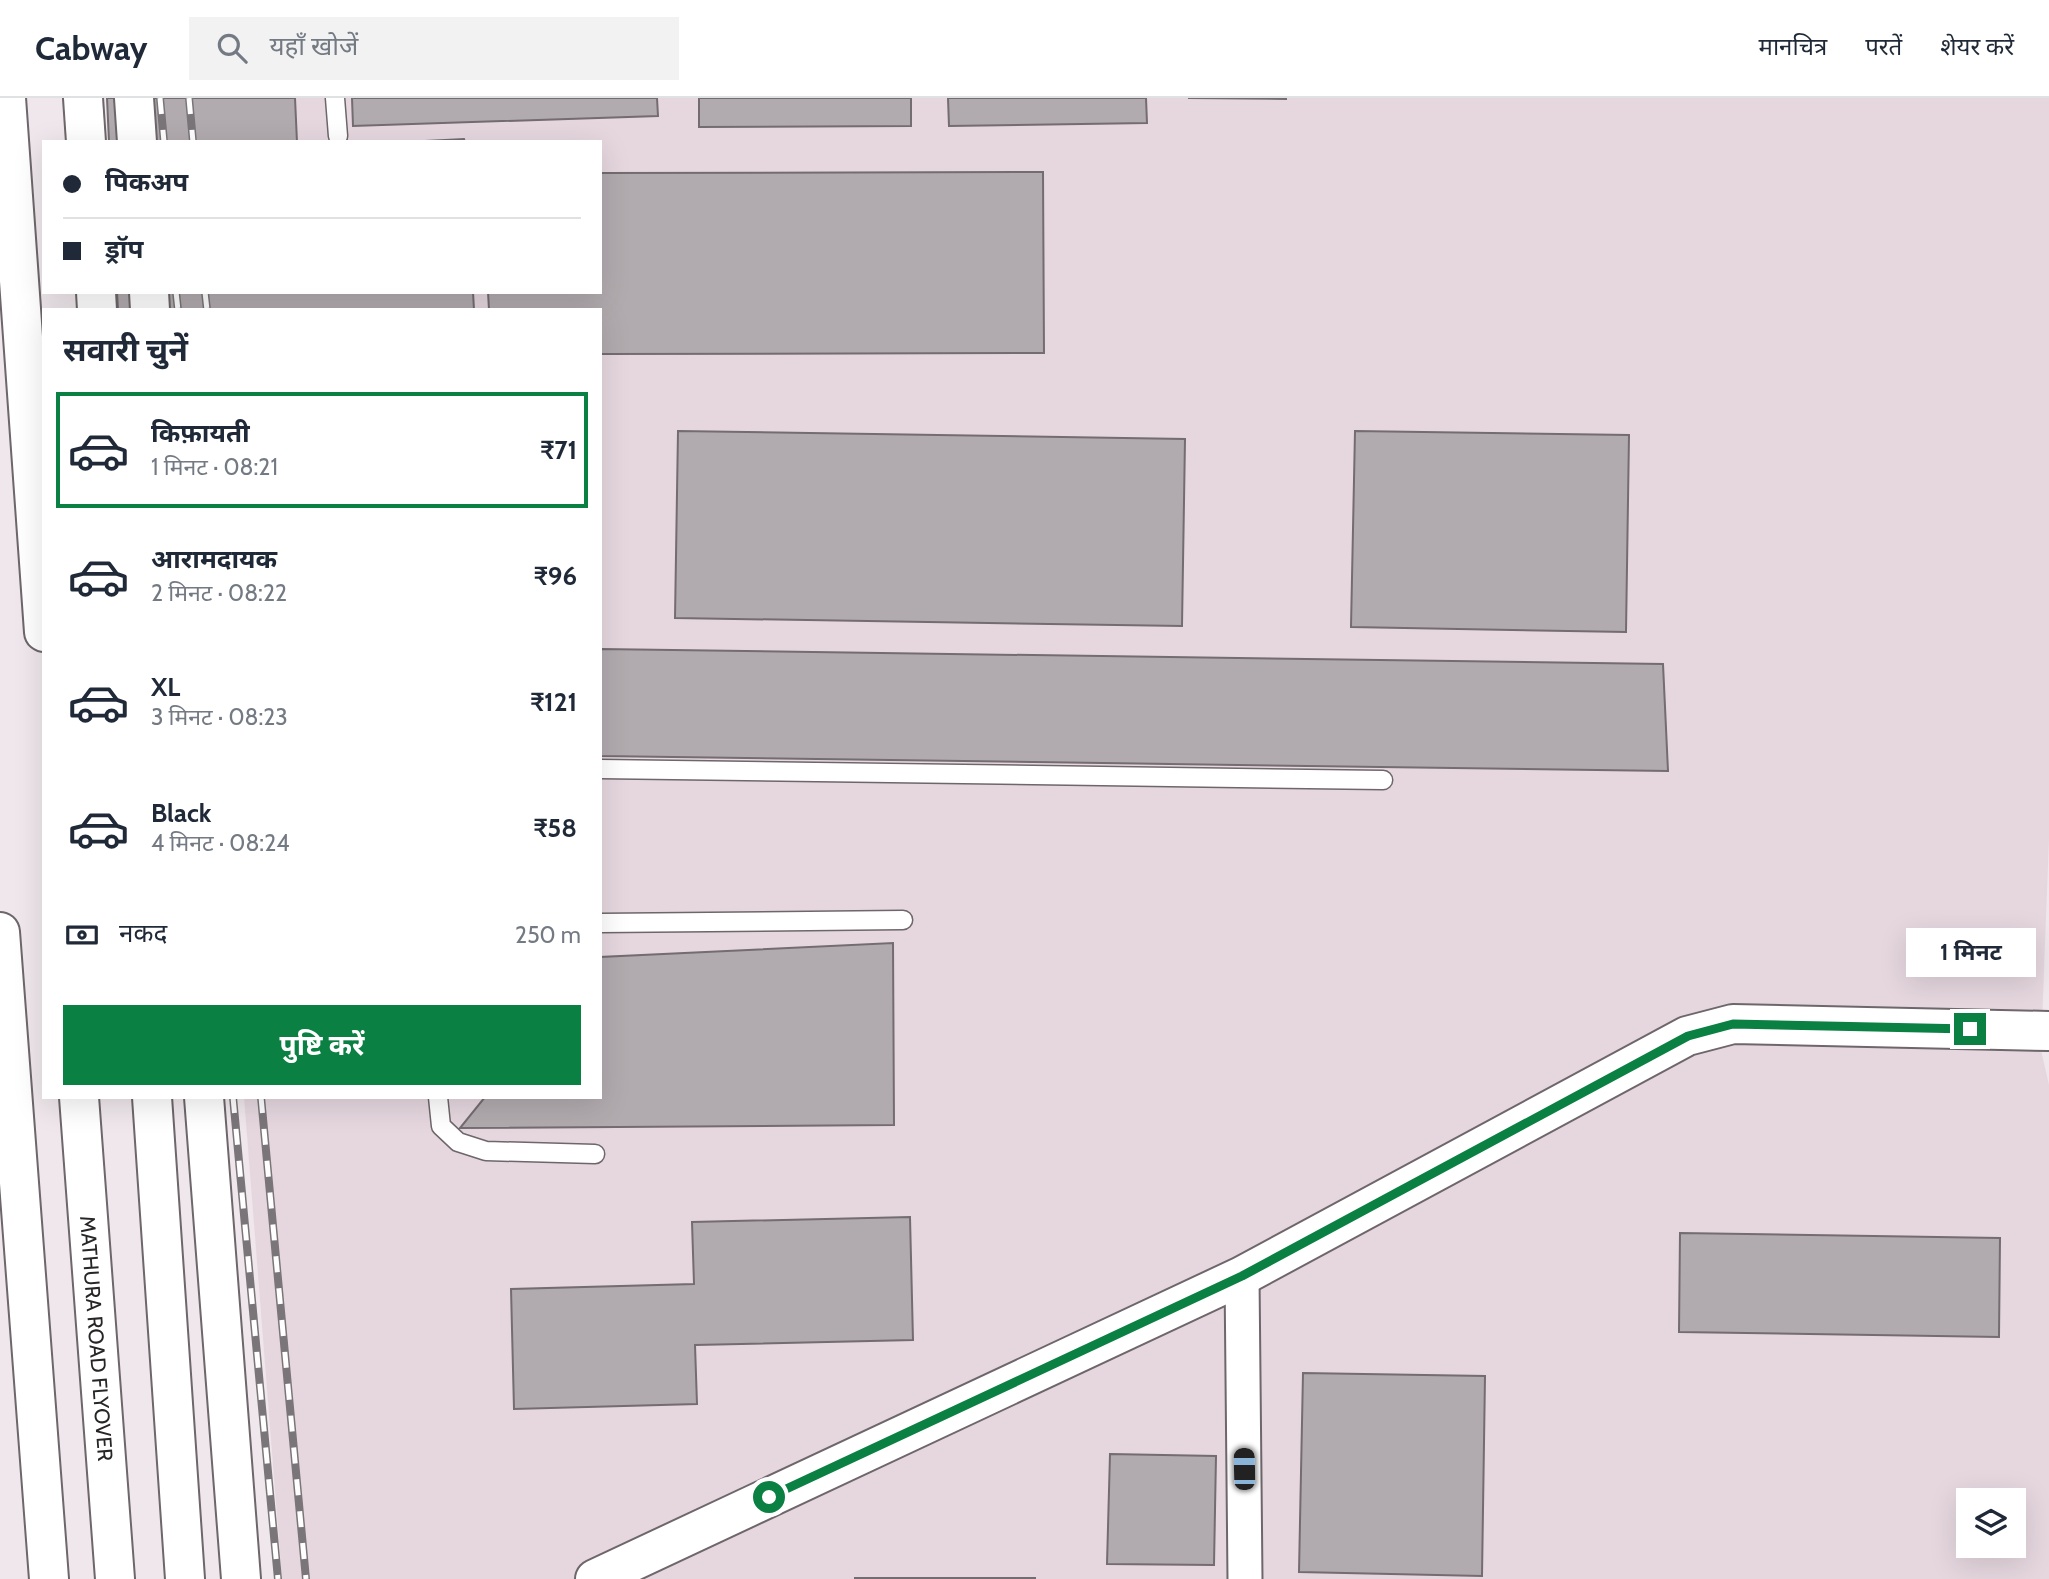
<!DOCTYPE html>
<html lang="hi">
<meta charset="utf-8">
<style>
body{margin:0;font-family:Cabin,"Noto Sans Devanagari",sans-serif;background:#f2f2f3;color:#1f2937;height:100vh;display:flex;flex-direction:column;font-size:26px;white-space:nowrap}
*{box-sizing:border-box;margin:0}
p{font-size:23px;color:#747a83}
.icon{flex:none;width:38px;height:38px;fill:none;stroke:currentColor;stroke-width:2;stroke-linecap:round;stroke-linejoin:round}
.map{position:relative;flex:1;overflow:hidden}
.drawer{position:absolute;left:42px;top:210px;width:560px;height:791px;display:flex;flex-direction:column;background:#fff;border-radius:0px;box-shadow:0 7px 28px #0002}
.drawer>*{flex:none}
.hud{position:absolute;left:42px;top:42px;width:560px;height:154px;border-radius:0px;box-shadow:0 7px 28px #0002;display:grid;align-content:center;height:154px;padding:0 21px;background:#fff}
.buttons{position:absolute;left:1956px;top:1390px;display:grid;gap:14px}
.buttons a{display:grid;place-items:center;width:70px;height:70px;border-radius:0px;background:#fff;box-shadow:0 7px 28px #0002;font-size:35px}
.end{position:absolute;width:32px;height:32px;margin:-16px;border:9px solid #0b8043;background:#fff;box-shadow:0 0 0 4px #fff}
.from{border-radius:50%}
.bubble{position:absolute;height:49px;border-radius:0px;background:#fff;box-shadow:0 7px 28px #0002;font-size:23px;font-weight:700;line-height:49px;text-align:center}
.car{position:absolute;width:21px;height:42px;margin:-21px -10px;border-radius:9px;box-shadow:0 0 5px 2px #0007;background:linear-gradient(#222 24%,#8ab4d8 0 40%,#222 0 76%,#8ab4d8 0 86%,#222 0)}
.hud b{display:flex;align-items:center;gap:24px;height:66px;font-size:26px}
.hud b+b{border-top:2px solid #e0e1e3}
.hud i{width:18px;height:18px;background:#1f2937}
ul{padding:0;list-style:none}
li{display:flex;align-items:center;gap:21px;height:116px;margin:0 14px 10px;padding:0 7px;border:4px solid transparent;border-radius:0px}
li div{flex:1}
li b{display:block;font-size:26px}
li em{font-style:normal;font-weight:700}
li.current{border-color:#0b8043}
li>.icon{width:63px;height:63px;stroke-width:1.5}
h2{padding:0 21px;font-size:32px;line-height:84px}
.pay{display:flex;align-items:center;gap:18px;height:77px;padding:0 21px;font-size:26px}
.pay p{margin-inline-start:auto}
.button{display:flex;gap:14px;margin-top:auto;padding:14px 21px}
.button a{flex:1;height:80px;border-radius:0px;background:#0b8043;color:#fff;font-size:28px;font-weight:700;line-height:80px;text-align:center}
header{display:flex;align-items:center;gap:42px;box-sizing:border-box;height:98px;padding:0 35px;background:#fff;border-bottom:2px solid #e0e1e3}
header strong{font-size:33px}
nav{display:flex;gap:38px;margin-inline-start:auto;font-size:24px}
.search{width:490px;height:63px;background:#f2f2f3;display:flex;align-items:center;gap:18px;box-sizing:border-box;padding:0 24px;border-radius:0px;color:#747a83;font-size:26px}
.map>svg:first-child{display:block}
.built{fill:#e6d7df;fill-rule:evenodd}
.building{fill:#b1aaae;stroke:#736c70;stroke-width:2}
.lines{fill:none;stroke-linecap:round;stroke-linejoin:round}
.service-casing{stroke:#6d666a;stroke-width:21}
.minor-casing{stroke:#6d666a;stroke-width:37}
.tertiary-casing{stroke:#6d666a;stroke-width:42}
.secondary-casing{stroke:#6d666a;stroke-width:42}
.trunk-casing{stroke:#6d666a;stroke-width:42}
.service{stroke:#fff;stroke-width:18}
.minor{stroke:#fff;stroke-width:33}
.tertiary{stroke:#fff;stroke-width:38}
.secondary{stroke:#fff;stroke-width:38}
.trunk{stroke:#fff;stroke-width:38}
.rail-casing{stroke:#7a7578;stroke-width:8}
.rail{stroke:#fff;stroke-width:5;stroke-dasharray:16;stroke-linecap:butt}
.route{stroke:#0b8043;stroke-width:9}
.labels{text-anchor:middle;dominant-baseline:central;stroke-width:5;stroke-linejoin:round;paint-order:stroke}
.street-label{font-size:21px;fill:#282527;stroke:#fff}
</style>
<header>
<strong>Cabway</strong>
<div class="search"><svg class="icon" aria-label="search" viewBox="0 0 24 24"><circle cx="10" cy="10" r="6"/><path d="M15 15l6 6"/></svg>यहाँ खोजें</div>
<nav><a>मानचित्र</a><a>परतें</a><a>शेयर करें</a></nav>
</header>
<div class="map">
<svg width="2049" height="1481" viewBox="0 0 2049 1481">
<rect width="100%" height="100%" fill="#efe7eb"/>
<path class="built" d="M163,0H2049V740L2041,952L2049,987V1481H282L244,999H600V212H180L179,194H600V44H166ZM1969,1402H2014V1447H1969Z"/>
<path class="building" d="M107,0H295L297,44H109Z
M352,0H657L658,18L353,28Z
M699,0H911V28L699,29Z
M948,0H1146L1147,25L949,28Z
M1188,0H1286V1Z
M464,41L465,44H405Z
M1043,74L1044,255L600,256V212H489L488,194H600V75Z
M117,194H473L474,212H118Z
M678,333L1185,341L1182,528L675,520Z
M1355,333L1629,337L1626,534L1351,529Z
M600,551L1663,566L1668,673L600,658Z
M893,845L894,1027L460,1030L485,999H600V859Z
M910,1119L913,1242L695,1247L697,1306L514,1311L511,1191L694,1186L692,1124Z
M1680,1135L2000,1140L1999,1239L1679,1234Z
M1303,1275L1485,1278L1482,1478L1299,1474Z
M1110,1356L1216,1358L1214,1467L1107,1466Z
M855,1480H1035V1481H855Z"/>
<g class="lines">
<g class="service-casing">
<path id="service" d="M335,0L338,38
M600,671L1383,682
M600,825L903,822
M438,999L441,1028L458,1044L486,1053L595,1056"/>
</g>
<g class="minor-casing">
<path id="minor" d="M1242,1178L1245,1481"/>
</g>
<g class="tertiary-casing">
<path id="tertiary" d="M595,1481L1242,1178L1687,938L1733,926L2049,933"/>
</g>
<g class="secondary-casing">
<path id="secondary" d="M134,0L137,44
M149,194L150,212
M0,834L49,1481
M204,999L241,1481"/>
</g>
<g class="trunk-casing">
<g id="trunk">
<path d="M6,0L44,534"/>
<path d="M83,0L86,44"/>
<path d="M96,194L97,212"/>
<path id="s1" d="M79,999L115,1481"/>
<path d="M152,999L185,1481"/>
</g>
</g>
<use href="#service" class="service"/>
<use href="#minor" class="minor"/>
<use href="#tertiary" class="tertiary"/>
<use href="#secondary" class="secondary"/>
<use href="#trunk" class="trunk"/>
<g class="rail-casing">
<path id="rail" d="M160,0L164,44
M189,0L193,44
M176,194L178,212
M205,194L207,212
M233,999L278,1481
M261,999L306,1481"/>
</g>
<use href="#rail" class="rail"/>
</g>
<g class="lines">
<path class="route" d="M769,1399L1242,1178L1688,938L1733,926L1970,931"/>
</g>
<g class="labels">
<g class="street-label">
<text stroke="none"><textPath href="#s1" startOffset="242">MATHURA ROAD FLYOVER</textPath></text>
</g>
</g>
</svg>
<div class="buttons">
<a><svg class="icon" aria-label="layers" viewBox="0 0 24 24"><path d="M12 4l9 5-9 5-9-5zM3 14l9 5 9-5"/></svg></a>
</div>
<i class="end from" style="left:769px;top:1399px"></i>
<i class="end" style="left:1970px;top:931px"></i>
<div class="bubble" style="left:1906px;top:830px;width:130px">1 मिनट</div>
<i class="car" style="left:1244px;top:1371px;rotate:359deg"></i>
<div class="hud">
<b><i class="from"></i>पिकअप</b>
<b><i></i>ड्रॉप</b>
</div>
<section class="drawer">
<h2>सवारी चुनें</h2>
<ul>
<li class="current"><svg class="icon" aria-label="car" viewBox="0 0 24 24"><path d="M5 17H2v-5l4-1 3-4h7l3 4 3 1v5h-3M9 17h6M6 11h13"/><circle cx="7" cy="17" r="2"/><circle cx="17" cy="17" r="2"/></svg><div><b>किफ़ायती</b><p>1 मिनट · 08:21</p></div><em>₹71</em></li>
<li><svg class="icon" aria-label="car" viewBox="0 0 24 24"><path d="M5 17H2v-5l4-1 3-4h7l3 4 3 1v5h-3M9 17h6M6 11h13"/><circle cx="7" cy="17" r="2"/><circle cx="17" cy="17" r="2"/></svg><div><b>आरामदायक</b><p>2 मिनट · 08:22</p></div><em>₹96</em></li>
<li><svg class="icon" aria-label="car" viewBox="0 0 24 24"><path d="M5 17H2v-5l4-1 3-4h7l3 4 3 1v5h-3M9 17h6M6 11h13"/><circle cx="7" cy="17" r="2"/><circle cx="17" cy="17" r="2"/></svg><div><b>XL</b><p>3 मिनट · 08:23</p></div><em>₹121</em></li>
<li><svg class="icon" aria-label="car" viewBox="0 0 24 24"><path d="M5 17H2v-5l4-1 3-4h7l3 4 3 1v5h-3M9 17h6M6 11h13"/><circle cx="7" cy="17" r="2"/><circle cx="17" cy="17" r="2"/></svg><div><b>Black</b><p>4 मिनट · 08:24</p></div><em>₹58</em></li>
</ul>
<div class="pay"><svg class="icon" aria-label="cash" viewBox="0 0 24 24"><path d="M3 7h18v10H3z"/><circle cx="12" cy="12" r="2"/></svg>नकद<p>250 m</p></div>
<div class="button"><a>पुष्टि करें</a></div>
</section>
</div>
